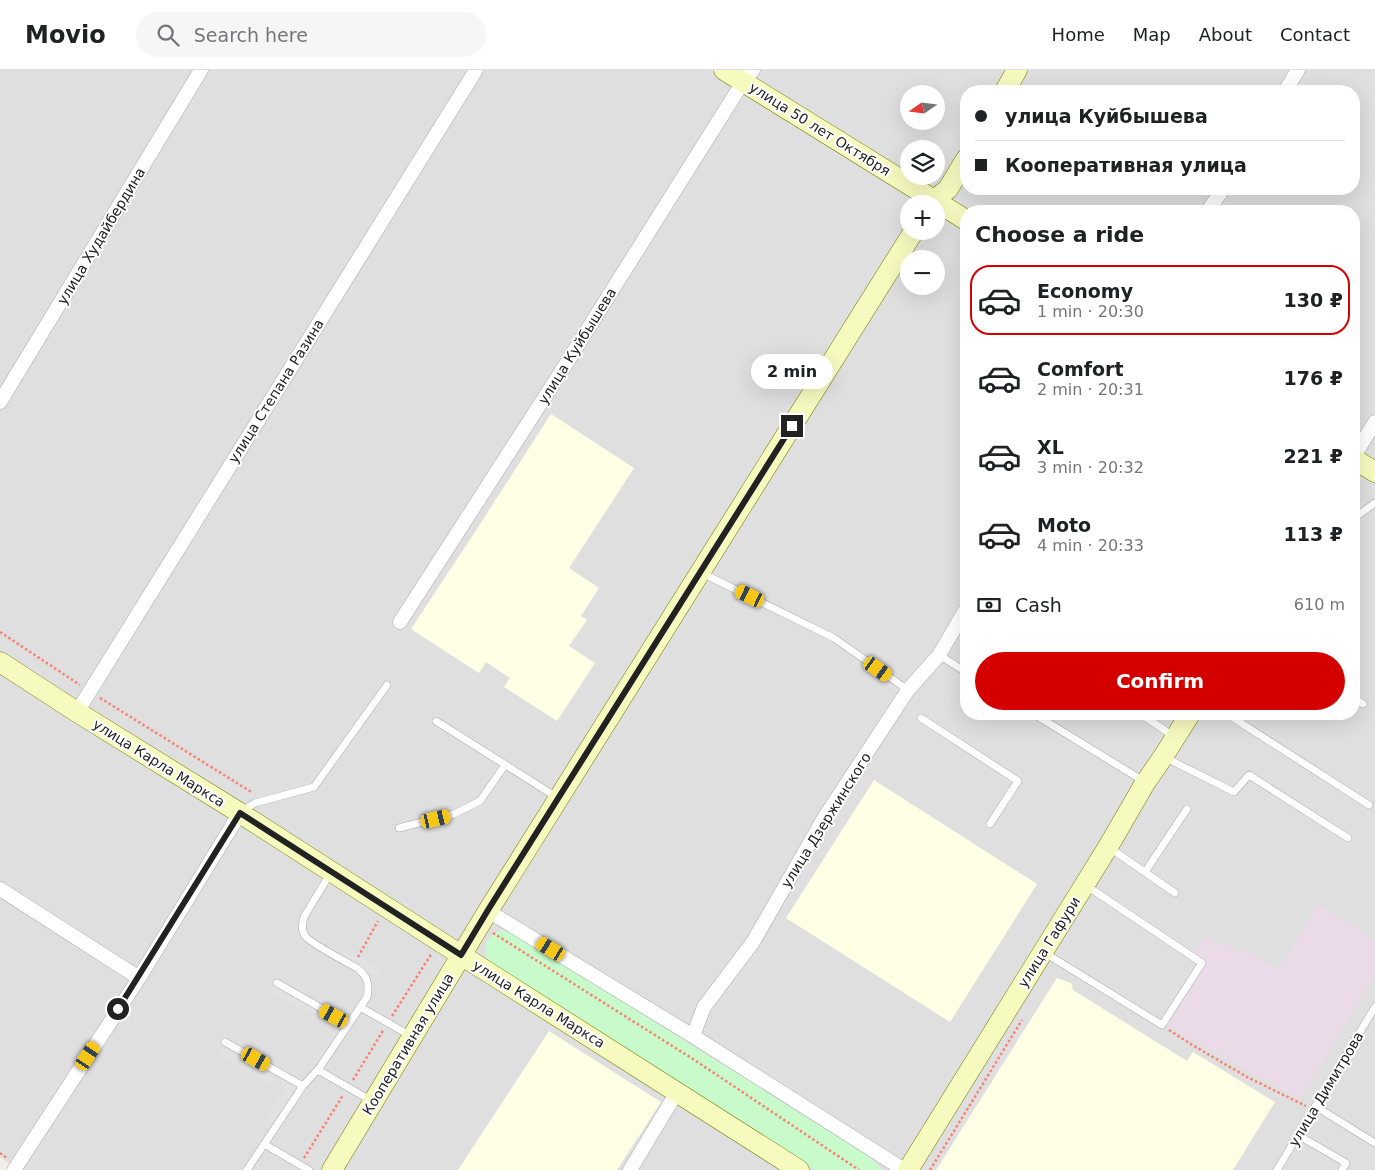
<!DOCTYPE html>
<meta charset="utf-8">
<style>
body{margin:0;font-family:"DejaVu Sans",sans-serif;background:#f6f6f6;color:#202124;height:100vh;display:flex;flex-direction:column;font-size:19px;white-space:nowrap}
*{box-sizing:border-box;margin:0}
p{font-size:16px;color:#757577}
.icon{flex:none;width:28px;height:28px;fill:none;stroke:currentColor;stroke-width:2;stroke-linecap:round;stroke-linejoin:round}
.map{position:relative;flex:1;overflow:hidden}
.drawer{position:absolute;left:960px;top:135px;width:400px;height:515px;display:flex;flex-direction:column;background:#fff;border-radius:20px;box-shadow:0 5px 20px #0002}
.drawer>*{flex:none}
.top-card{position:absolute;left:960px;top:15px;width:400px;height:110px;border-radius:20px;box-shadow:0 5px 20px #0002;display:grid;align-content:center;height:110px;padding:0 15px;background:#fff}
.needle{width:32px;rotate:256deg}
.fabs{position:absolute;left:900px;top:15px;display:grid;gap:10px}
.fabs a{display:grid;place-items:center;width:45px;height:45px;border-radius:50%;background:#fff;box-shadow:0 5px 20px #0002;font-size:25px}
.end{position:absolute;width:22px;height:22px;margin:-11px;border:6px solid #222;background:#fff;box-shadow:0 0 0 2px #fff}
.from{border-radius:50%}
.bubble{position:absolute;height:35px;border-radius:18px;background:#fff;box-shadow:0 5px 20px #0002;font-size:16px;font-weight:700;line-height:35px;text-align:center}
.car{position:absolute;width:15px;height:30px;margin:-15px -8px;border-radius:6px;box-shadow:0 0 4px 1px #0007;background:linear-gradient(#f5c518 24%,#345 0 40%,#f5c518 0 76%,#345 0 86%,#f5c518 0)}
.top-card b{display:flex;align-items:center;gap:18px;height:48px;font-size:19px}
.top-card b+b{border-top:1px solid #e0e0e0}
.top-card i{width:12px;height:12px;background:#202124}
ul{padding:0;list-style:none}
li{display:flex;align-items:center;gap:15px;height:70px;margin:0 10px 8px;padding:0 5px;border:2px solid transparent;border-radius:20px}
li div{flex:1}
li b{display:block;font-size:19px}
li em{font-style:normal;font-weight:700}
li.current{border-color:#d40000}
li>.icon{width:45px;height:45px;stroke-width:1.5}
h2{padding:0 15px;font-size:22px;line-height:60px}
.pay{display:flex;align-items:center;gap:12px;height:55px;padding:0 15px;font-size:19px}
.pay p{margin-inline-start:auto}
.primary-button{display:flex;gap:10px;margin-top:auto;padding:10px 15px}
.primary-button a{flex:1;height:58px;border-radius:30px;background:#d40000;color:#fff;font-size:20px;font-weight:700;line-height:58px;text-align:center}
header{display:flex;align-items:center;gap:30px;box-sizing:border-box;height:70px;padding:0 25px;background:#fff;border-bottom:1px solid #e0e0e0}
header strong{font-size:24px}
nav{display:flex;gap:28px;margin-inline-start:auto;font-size:18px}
.search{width:350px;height:45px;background:#f6f6f6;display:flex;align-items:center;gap:12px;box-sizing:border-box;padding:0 18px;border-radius:28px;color:#757577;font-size:19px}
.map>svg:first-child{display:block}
.residential{fill:#e0dfdf;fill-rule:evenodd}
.industrial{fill:#ebdbe8}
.education{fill:#ffffe5}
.park{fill:#c8facc}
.parking{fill:#e2e2e2}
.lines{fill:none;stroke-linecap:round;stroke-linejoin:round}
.lane-casing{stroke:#a9a9a9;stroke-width:8}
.street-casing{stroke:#a9a9a9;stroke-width:15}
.secondary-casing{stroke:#707d05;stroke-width:21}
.path{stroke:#fa8072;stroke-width:2.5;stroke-dasharray:2.5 2.5;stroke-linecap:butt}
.lane{stroke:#fff;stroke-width:7}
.street{stroke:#fff;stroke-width:14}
.secondary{stroke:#f7fabf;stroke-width:20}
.route{stroke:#222;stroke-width:6}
.labels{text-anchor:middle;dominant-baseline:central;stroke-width:4;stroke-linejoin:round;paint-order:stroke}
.street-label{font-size:14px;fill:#222;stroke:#fff}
</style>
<header>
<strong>Movio</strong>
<div class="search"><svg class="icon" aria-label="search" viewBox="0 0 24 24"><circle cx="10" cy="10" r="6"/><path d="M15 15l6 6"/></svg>Search here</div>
<nav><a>Home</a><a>Map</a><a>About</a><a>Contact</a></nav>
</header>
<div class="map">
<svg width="1375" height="1100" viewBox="0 0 1375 1100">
<rect width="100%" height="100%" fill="#f2efe9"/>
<path class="residential" d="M0,0H710L925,134H909V161H936V141L966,159V644H1354V399L1375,412V1100H19L0,1087ZM909,189H936V216H909Z
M743,0H1375V393L1354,380V141H972L915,106H936V79H909V102ZM966,21H1354V119H966ZM909,24H936V51H909Z"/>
<path class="industrial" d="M1319,835L1375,870V904L1300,1029L1203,976L1167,955L1204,898V889L1195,883L1206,867L1220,876L1225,873L1239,882L1247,881L1279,900Z"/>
<path class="education" d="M551,344L634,398L569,498L599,518L581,546L587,550L569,576L595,593L557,651L504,617L510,608L486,592L479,603L411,559L473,465Z
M874,710L1037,814L950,952L786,848Z
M1057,908L1071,913L1073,920L1187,991L1193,982L1275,1032L1233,1100H936Z
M549,961L661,1032L617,1100H458Z"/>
<path class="park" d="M507,859L869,1086L882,1100H815L665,1008L493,899C491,895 486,889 486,884C483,869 494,862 507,859Z"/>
<path class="parking" d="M343,878L381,899L377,907L339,885Z
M275,916L330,947L326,954L271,923Z
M222,978L276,1009L272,1016L217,985Z
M289,1012L296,1016L269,1057L262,1053Z"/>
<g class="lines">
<g class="lane-casing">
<path id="lane" d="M1354,448L1375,433
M702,503L834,568L908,620
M939,585L966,602
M1354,628L1363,634
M1034,644L1145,712
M1141,644L1173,666
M1227,644L1369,735
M921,648L1018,711L990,754
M436,651L558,728
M1164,687L1234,722L1249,705L1348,768
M242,741L255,733L314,717L387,615
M399,758L454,744L480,731L505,695
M1110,778L1175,823
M1145,802L1187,739
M1045,883L1162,955L1202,893L1087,816
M277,913L349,954
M360,937L411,966
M225,972L303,1016
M318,1000L372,1031
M1315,1036L1375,1073
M1298,1065L1346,1093L1342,1100
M264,1074L309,1100
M247,1100L303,1016L320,997L367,927C370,914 367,906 357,898C347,892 311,874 305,866C301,860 302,854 304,847L331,802
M1277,1100L1375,937"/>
</g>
<g class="street-casing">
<path id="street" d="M1285,21L1298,0
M1208,141L1223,119
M0,332L201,0
M1354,386L1375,352
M400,552L557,308L743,12L753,0
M77,642L476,0
M0,819L139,908
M488,841L693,966L904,1100
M693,966L704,937L753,872L824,748L908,620L939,585L966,539
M14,1100L139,908L240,743
M630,1100L677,1022"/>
</g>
<g class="secondary-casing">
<path id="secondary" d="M724,0L966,150
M1005,21L1017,0
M932,134L934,130L948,119L966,89
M1354,389L1375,402
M0,592L77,642L240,743L461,885L799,1100
M332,1100L488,841L914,161
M908,1100L1108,777L1145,713L1163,687L1190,644"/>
</g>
<path class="path" d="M0,562L80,615
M100,628L253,723
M493,863L693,989L859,1100
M358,887L378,851
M392,946L432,883
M1169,960L1194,976L1247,1007L1306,1036
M353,1010L384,959
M0,1083L7,1088
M304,1088L343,1025
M930,1100L1022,950"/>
<use href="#lane" class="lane"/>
<use href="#street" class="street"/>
<use href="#secondary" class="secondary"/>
</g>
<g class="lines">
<path class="route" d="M118,939L240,743L461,885L488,840L792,356"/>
</g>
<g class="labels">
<g class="street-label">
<text transform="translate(820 59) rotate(32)">улица 50 лет Октября</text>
<text transform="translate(101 166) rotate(-59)">улица Худайбердина</text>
<text transform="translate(577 276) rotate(-58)">улица Куйбышева</text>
<text transform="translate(276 321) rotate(-58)">улица Степана Разина</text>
<text transform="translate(159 693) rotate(32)">улица Карла Маркса</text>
<text transform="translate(826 750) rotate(-58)">улица Дзержинского</text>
<text transform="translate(1049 872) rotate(-58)">улица Гафури</text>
<text transform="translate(539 934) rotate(32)">улица Карла Маркса</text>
<text transform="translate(408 974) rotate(-59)">Кооперативная улица</text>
<text transform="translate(1326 1019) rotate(-59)">улица Димитрова</text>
</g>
</g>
</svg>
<div class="fabs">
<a><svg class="needle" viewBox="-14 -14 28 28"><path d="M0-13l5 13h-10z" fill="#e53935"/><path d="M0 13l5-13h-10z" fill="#757577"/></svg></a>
<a><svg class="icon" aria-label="layers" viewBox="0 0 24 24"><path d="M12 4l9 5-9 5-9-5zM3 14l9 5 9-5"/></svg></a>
<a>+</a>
<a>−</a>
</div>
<i class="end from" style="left:118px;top:939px"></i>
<i class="end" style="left:792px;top:356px"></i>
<div class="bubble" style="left:751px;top:284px;width:82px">2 min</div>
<i class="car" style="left:750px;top:526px;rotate:296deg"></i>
<i class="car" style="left:878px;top:599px;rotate:125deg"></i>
<i class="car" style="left:436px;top:749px;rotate:77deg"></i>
<i class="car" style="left:551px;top:879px;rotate:301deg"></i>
<i class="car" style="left:334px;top:946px;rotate:299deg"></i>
<i class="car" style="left:88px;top:986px;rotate:33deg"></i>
<i class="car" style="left:256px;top:989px;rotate:119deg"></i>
<div class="top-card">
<b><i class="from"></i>улица Куйбышева</b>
<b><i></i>Кооперативная улица</b>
</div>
<section class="drawer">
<h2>Choose a ride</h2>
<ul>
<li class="current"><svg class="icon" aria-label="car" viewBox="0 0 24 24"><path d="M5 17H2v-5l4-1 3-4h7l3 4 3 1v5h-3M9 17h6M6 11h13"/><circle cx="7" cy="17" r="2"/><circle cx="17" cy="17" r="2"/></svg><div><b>Economy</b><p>1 min · 20:30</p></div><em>130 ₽</em></li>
<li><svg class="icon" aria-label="car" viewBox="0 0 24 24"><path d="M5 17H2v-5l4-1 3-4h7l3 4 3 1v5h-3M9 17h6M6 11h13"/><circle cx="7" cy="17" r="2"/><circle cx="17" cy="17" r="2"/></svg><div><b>Comfort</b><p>2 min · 20:31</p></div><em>176 ₽</em></li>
<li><svg class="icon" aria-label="car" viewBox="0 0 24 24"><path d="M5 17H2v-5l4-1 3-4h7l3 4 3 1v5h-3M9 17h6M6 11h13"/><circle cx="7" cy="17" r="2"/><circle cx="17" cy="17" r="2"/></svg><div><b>XL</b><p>3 min · 20:32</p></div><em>221 ₽</em></li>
<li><svg class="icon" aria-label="car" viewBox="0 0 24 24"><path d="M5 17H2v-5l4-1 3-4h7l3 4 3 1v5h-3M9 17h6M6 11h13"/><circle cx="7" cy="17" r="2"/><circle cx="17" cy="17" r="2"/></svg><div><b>Moto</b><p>4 min · 20:33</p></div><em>113 ₽</em></li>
</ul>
<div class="pay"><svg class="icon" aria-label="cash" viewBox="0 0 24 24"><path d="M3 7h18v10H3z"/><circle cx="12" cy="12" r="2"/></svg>Cash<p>610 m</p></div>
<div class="primary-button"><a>Confirm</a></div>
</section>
</div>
